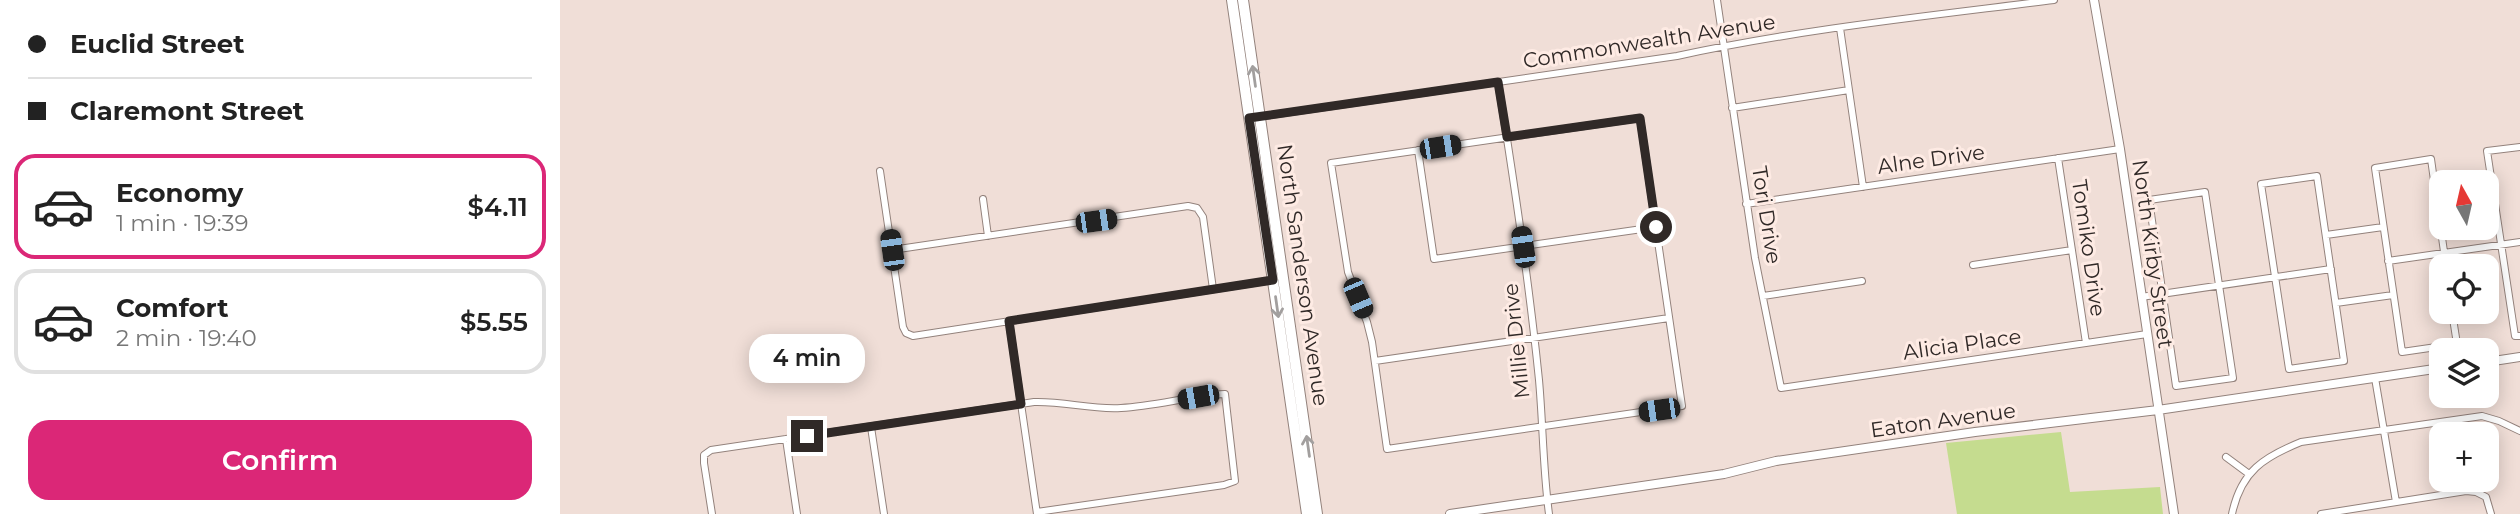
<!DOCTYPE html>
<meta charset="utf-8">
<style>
body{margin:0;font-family:Montserrat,sans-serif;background:#f6f6f6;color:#222;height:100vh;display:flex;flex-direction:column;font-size:26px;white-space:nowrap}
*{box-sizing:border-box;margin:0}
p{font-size:23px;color:#767676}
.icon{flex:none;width:38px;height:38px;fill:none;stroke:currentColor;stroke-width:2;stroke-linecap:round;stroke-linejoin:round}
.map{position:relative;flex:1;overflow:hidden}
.sheet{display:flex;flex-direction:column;background:#fff;width:560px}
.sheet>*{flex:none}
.banner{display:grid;align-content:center;height:154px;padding:0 28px;background:#fff}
.needle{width:46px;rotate:352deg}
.fabs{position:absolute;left:1869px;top:170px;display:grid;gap:14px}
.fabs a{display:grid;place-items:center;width:70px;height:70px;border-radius:14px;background:#fff;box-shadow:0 4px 18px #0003;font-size:35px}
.end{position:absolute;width:32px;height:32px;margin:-16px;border:9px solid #302927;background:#fff;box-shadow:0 0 0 4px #fff}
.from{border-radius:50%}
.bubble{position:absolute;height:49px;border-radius:21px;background:#fff;box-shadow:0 4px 18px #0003;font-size:23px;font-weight:600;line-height:49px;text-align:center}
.car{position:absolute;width:21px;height:42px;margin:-21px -10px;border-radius:9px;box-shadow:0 0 5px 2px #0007;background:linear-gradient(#222 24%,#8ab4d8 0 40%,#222 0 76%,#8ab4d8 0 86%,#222 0)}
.banner b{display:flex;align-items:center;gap:24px;height:66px;font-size:26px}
.banner b+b{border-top:2px solid #e0e0e0}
.banner i{width:18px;height:18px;background:#222}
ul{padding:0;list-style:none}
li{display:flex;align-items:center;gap:21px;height:105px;margin:0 14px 10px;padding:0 14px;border:4px solid #e0e0e0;border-radius:21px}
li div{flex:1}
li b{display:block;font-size:26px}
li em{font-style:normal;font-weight:600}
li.current{border-color:#db2777}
li>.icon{width:63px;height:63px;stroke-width:1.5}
.button{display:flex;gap:14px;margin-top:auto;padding:14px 28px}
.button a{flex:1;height:80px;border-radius:21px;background:#db2777;color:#fff;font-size:28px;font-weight:600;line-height:80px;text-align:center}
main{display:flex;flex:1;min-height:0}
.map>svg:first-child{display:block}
.green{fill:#c5dc8f}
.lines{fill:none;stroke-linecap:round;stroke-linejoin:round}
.street-casing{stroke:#93827c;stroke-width:8}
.secondary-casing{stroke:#93827c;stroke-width:10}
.highway-casing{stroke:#93827c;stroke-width:12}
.street{stroke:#fff;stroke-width:6}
.secondary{stroke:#fff;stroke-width:8}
.highway{stroke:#fff;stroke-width:10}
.oneway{stroke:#a29f9e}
.route{stroke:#302927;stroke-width:9}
.labels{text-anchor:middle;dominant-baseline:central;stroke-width:6;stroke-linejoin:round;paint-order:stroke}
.street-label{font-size:21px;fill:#302927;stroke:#feebe4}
</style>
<main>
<section class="sheet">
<div class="banner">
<b><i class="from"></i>Euclid Street</b>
<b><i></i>Claremont Street</b>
</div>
<ul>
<li class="current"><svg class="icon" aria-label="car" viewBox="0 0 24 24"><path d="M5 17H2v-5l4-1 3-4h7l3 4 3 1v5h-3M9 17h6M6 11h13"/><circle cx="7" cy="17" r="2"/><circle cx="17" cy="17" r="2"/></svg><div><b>Economy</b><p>1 min · 19:39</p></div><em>$4.11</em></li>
<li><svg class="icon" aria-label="car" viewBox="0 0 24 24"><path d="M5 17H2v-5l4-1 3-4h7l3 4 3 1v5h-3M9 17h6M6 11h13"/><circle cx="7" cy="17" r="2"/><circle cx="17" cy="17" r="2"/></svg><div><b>Comfort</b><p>2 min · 19:40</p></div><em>$5.55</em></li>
</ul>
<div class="button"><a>Confirm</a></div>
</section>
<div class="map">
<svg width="1960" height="514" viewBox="0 0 1960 514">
<rect width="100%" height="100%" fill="#f0ded7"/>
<path class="green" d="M1501,432L1510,492L1600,487L1603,514H1397L1386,443Z"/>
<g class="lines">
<g class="street-casing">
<path id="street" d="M1157,0L1195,258L1221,388L1587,334
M1280,28L1303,187
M938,82C954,181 969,281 979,380C983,425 983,469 989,514
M1172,108L1289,90
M698,117L1117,56C1241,29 1368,16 1494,0
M1080,118L1122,406L827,449L812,342L807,322L788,272L771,163Z
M1960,147L1927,151L1955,336H1960
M858,150L874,259L1096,227
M1498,158L1526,343
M320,171L343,327L346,333L353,336L714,280
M1757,176L1784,361L1729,369L1701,184Z
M1645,192L1673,378L1616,386L1589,200Z
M423,199L428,236
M1186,204L1560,149
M1766,235L1823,227
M332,250L628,206L637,208L643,217L653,289
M1828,261L1960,242
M1413,265L1512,250
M1886,266L1871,159L1815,168L1842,352L1897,344L1892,312
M1203,296L1302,281
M1581,297L1771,269
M1776,303L1833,295
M449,321L477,514
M815,361L1109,318
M1815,378L1836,502
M311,427L324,514
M226,439L237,514
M1666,457L1689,474
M152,514L144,463V455L151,450L474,402C504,401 532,410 561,408C596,406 630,396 665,394L675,481L664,485L477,512
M1672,514C1681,471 1704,457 1741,442L1922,416L1939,421L1960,431
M1761,514L1906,491L1916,492L1926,497L1931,514"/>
</g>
<g class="secondary-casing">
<path id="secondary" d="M1534,0L1560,149L1614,514
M1927,362L1960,357
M890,514L1164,474L1216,461L1415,432L1598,410L1881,368"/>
</g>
<g class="highway-casing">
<path id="highway" d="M672,0L747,514
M683,0L757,514"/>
</g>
<use href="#street" class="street"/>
<use href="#secondary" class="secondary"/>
<use href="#highway" class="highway"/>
</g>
<defs><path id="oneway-shaft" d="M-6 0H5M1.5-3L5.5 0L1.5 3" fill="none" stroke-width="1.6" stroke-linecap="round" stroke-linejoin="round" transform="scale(1.75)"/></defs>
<g class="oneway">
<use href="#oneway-shaft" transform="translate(694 76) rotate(-98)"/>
<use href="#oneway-shaft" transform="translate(717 307) rotate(82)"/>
<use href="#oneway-shaft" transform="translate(748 446) rotate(-98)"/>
</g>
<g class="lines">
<path class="route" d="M247,436L461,404L449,321L713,280L689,118L938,82L947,137L1080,118L1096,227"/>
</g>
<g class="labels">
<g class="street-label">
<text transform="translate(1089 41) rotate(-9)">Commonwealth Avenue</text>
<text transform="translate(1371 159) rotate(-8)">Alne Drive</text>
<text transform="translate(1207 215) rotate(81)">Tori Drive</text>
<text transform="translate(1529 248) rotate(82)">Tomiko Drive</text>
<text transform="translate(1593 254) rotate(82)">North Kirby Street</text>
<text transform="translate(743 275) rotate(82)">North Sanderson Avenue</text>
<text transform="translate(956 341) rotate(-96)">Millie Drive</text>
<text transform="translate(1402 344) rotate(-8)">Alicia Place</text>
<text transform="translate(1383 420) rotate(-8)">Eaton Avenue</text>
</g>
</g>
</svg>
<div class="fabs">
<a><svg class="needle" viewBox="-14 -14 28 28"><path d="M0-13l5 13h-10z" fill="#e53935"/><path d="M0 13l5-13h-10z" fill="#767676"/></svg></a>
<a><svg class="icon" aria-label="locate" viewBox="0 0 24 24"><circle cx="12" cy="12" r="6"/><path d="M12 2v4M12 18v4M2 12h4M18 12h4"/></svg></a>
<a><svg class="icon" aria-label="layers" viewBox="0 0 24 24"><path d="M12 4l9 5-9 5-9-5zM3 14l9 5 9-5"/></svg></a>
<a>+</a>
</div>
<i class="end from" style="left:1096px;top:227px"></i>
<i class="end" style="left:247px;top:436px"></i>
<div class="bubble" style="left:189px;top:334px;width:116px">4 min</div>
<i class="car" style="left:880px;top:147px;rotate:81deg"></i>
<i class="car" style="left:536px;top:221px;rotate:82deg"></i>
<i class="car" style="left:963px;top:247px;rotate:352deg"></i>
<i class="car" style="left:332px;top:250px;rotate:352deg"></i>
<i class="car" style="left:798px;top:298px;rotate:157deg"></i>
<i class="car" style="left:638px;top:397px;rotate:260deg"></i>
<i class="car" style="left:1099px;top:410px;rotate:262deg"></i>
</div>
</main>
